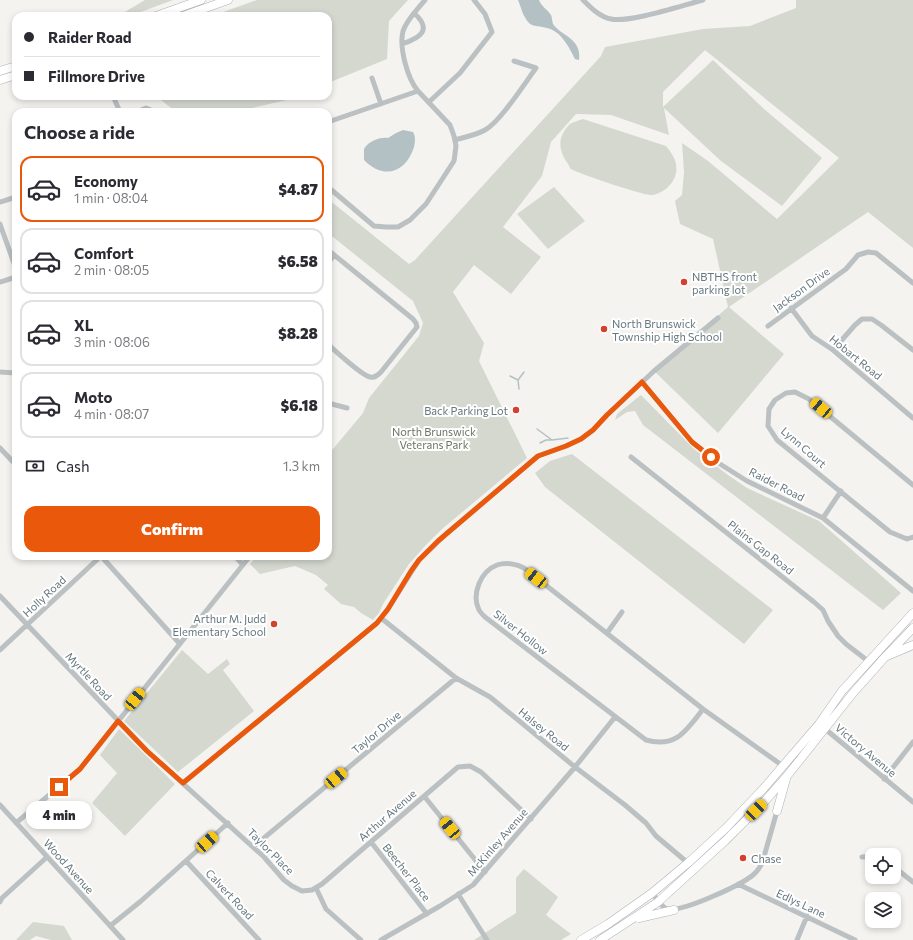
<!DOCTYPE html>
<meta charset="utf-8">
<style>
body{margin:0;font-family:Commissioner,sans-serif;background:#f2f2f3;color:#2b2b33;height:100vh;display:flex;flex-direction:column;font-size:15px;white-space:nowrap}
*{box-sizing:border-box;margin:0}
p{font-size:13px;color:#7c7c81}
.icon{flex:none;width:22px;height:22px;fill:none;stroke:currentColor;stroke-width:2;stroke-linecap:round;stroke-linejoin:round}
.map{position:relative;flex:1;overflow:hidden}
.details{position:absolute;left:12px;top:108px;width:320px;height:452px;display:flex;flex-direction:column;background:#fff;border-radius:12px;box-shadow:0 2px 6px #0003}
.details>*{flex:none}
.hud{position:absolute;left:12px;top:12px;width:320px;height:88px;border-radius:12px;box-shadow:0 2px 6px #0003;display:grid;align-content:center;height:88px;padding:0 12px;background:#fff}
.tools{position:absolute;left:865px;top:848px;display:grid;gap:8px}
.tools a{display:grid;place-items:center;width:36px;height:36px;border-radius:8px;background:#fff;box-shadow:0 2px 6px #0003;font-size:20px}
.end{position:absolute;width:18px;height:18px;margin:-9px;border:5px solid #ea580c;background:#fff;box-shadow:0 0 0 2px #fff}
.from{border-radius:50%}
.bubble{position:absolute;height:28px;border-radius:12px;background:#fff;box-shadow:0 2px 6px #0003;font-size:13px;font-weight:800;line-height:28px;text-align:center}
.car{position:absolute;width:12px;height:24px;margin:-12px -6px;border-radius:5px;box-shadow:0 0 3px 1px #0007;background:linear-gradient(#f5c518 24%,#345 0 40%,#f5c518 0 76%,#345 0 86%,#f5c518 0)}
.hud b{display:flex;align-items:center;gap:14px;height:38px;font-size:15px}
.hud b+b{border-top:1px solid #e1e1e2}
.hud i{width:10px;height:10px;background:#2b2b33}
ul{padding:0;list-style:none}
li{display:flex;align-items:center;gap:12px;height:66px;margin:0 8px 6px;padding:0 4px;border:2px solid #e1e1e2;border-radius:12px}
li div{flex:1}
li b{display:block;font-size:15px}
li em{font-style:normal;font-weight:800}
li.current{border-color:#ea580c}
li>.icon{width:36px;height:36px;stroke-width:1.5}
h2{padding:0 12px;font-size:18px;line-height:48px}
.pay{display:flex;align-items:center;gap:10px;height:44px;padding:0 12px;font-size:15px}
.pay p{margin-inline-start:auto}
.cta{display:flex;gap:8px;margin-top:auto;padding:8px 12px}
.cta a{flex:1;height:46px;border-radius:12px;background:#ea580c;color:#fff;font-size:16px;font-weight:800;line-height:46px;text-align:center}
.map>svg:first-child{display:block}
.green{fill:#d4d8cf}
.water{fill:#b4c1c4}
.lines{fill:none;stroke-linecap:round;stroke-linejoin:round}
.stream{stroke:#b4c1c4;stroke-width:1.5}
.trunk-casing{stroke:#aeb3b5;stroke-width:9}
.minor{stroke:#bbc0c2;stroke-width:5}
.trunk{stroke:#fff;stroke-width:8}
.route{stroke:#ea580c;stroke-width:5}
.poi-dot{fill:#d44030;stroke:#fff;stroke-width:1.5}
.labels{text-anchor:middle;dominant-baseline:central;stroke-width:4;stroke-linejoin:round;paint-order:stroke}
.poi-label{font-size:11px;fill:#65777f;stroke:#fff;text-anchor:start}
.street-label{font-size:11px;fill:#65777f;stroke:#fff}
.park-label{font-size:11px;fill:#6a7663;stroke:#fff}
</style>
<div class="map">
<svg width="913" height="940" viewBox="0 0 913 940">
<rect width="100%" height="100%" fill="#f4f3f0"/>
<path class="green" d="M145,0H173L130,16H118Z
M257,0H408L389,21L387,59L328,83V16H212Z
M796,0H913V248L868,212L729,307L784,354L718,433L654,371L728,307L713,239L680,224L675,201L682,195L684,172L682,143L708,161L777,219L839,158L705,50L663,92V107L713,60L764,109L822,158L782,206L721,161L664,108L669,135L611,115L576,114L551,142L542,176L503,227L541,257L511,294L474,265L453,292L484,343L479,361L527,458L442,529L425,546L409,564L383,604L379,613L373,620L361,613L354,607L341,604L324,589L328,585L316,575L295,566L260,574L250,564L257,556H328V455L363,413L369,398L419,336L423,323L413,301L328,233V199L409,264L415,260L601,56L605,47L703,29L750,26L796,8Z
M156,96H296L287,100L235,112H176Z
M583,119L666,146C674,156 679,164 675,177C671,186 663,193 653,195C647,197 577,173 571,169C569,167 568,163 566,161C558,149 558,136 569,125C572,122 578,121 583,119Z
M554,187L585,221L548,249L517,214Z
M641,395L694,449L728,475L747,488L819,521L901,593L883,610L643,425L635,411L627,412L615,420L617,414Z
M572,454L773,610L744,644L545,487L535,473L550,461Z
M182,650L208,674L227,659L230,664L223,670L254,711L178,772L124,721Z
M119,729L175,784L125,836L92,803L117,773L100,755Z
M524,869L558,897L546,915L571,934L561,940H474L516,913V878Z
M33,922L64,926L72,940H51L36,936L30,940H16Z"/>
<path class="water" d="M518,0H539C542,7 547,9 551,15C552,17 552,21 553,24C561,36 582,38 579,60L575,59C569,47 561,31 547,28C541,26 533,27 529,23C523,17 521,7 518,0Z
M403,130L413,132C416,137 415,142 414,147C406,173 383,180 364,160V149C369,141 379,137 388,138L396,133Z"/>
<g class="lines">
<path class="stream" d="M510,376L518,380
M519,389L518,380L524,372
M537,429L552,440L568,438
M540,443L546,440H551"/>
<g class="trunk-casing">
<path id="trunk" d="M156,16L201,0
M183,16L228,0
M0,71L16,66
M0,80L16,75
M887,656L913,645
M777,811L786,779
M639,918L674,910
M581,940L608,924L652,893L688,863L726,828L764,788L819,724L842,691L913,613
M600,940L658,902L725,841L764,802L787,776L853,693L885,657L913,628"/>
</g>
<path class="minor" d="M583,0C591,8 600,17 611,19C630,23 683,5 703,0
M402,44C420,38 433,30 414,13
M372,78L381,104
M418,91C407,78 399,47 403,31C407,19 418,9 425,0
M113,96L120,112
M429,102L460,73L492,32L485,14L474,0
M136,112L146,108L156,112
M328,122L418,91L450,125L454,136L456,146L454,161L426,204L410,220L398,227H386L374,226L328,187
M455,140C465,137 476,135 485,130C500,122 525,83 536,68L514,61
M0,202L16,197
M0,224L16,269
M328,250L413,319L416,323L417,327L381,372C378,375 375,378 370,377C363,376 335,351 328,344
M328,263L334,255
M0,282L16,277
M791,308L812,336L833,350L913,418
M768,326L846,269L858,255L868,252L876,253L913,283
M833,350L855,325L862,319H872L881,325L913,350
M0,372L16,373
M642,382L692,442L720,464L747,481L823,518L913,591
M328,403L347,408
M0,448L16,465
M631,457L814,602L823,610L828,621L838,636L846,644L868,661
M913,485L809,399L795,392L786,393L775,400L769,409L768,426L777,440L890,532L907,539L913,537
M823,518L841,491
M101,556L180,644
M235,556L243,565
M0,596L147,751L264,857L284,880L292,886L302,891L312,890L322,884L458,767L470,766L481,772L531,819
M381,618L456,678L490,697L575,767L625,805L646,823L656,836L688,863
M607,633L622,612
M0,650L101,556
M703,709C686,731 676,748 646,740L485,617C483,615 480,612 479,610C471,594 481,571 497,565C506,562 517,564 524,568L703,709L783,766
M824,728L913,802
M884,779L913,742
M183,783L377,623L388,609L419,560L446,534L538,456L566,446L581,439L593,430L607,415L654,371L718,318
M424,796L485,872
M0,805L123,940
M16,823L80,769L250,556
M371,842L427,914
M253,847L456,678
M862,857L872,856
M186,861L259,940
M894,867L913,882
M738,884L855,940
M316,888L326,909L361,940
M652,893C656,898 661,907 667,909C681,913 741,885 753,875C758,871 761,866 763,860L777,811
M458,894L487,940
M0,902L2,898L47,857
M110,926L141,901L228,823
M381,940L440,906L473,885L575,767L615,717
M797,940L807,916"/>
<use href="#trunk" class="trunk"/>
</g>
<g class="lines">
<path class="route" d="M59,787L80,769L118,721L147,751L183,783L377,623L388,609L411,571L419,560L438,541L538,456L566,446L581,439L593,430L607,415L642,382L692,442L711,457"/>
</g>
<g class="poi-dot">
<circle cx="684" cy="282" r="4"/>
<circle cx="604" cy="329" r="4"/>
<circle cx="516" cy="410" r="4"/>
<circle cx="274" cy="624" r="4"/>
<circle cx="743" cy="858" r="4"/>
</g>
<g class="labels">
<g class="poi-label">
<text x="692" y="276">NBTHS front<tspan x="692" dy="13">parking lot</tspan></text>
<text x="612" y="323">North Brunswick<tspan x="612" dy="13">Township High School</tspan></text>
<text x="508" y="410" text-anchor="end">Back Parking Lot</text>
<text x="266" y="618" text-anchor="end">Arthur M. Judd<tspan x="266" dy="13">Elementary School</tspan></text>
<text x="751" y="858">Chase</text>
</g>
<g class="street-label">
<text transform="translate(801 289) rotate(-36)">Jackson Drive</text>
<text transform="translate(856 357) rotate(39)">Hobart Road</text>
<text transform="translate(804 447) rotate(41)">Lynn Court</text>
<text transform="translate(777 484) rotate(27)">Raider Road</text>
<text transform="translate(761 547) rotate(38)">Plains Gap Road</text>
<text transform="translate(44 596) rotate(-43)">Holly Road</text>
<text transform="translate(521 632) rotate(38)">Silver Hollow</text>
<text transform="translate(89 676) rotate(47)">Myrtle Road</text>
<text transform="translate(544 729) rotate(39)">Halsey Road</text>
<text transform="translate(376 732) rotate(-40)">Taylor Drive</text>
<text transform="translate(866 750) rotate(40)">Victory Avenue</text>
<text transform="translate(387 815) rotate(-41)">Arthur Avenue</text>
<text transform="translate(497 842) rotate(-49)">McKinley Avenue</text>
<text transform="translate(271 851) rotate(45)">Taylor Place</text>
<text transform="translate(69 866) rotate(48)">Wood Avenue</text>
<text transform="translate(407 872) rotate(52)">Beecher Place</text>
<text transform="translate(230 894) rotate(47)">Calvert Road</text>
<text transform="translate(801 903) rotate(25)">Edlys Lane</text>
</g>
<g class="park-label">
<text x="434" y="431">North Brunswick<tspan x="434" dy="13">Veterans Park</tspan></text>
</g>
</g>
</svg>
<div class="tools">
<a><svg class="icon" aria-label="locate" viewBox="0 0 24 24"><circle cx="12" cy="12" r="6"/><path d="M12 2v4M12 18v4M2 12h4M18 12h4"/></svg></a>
<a><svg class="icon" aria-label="layers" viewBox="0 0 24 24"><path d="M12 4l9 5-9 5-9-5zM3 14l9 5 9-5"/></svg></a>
</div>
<i class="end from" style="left:711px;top:457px"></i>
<i class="end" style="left:59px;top:787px"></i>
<div class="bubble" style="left:26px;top:801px;width:66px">4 min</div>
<i class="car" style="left:821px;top:408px;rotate:310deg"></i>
<i class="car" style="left:536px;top:578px;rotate:308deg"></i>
<i class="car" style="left:135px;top:699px;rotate:39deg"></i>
<i class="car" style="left:336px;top:778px;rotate:50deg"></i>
<i class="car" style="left:756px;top:810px;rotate:45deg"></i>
<i class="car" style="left:450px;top:828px;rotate:321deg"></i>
<i class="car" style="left:207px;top:842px;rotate:48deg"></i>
<div class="hud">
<b><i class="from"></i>Raider Road</b>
<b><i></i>Fillmore Drive</b>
</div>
<section class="details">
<h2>Choose a ride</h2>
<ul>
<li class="current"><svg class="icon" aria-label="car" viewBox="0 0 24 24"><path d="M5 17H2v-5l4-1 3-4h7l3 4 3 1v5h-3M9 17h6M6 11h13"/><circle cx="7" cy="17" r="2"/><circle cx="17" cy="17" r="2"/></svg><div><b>Economy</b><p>1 min · 08:04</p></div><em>$4.87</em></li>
<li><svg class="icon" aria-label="car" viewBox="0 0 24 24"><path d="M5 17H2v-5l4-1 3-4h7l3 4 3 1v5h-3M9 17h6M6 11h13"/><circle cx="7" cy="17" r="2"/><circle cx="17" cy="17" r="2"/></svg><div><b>Comfort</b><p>2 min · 08:05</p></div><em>$6.58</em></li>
<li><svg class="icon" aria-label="car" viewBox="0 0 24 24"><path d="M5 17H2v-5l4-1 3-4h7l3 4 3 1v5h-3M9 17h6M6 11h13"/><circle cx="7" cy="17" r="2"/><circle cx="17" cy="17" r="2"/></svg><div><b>XL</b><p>3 min · 08:06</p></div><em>$8.28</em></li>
<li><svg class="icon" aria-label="car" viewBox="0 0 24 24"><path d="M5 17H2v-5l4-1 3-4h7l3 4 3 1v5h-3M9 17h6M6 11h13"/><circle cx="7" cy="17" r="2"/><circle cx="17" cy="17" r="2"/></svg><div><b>Moto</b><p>4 min · 08:07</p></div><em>$6.18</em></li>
</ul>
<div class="pay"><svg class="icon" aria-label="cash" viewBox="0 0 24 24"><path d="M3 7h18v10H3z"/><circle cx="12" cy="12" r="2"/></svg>Cash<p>1.3 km</p></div>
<div class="cta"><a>Confirm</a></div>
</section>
</div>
